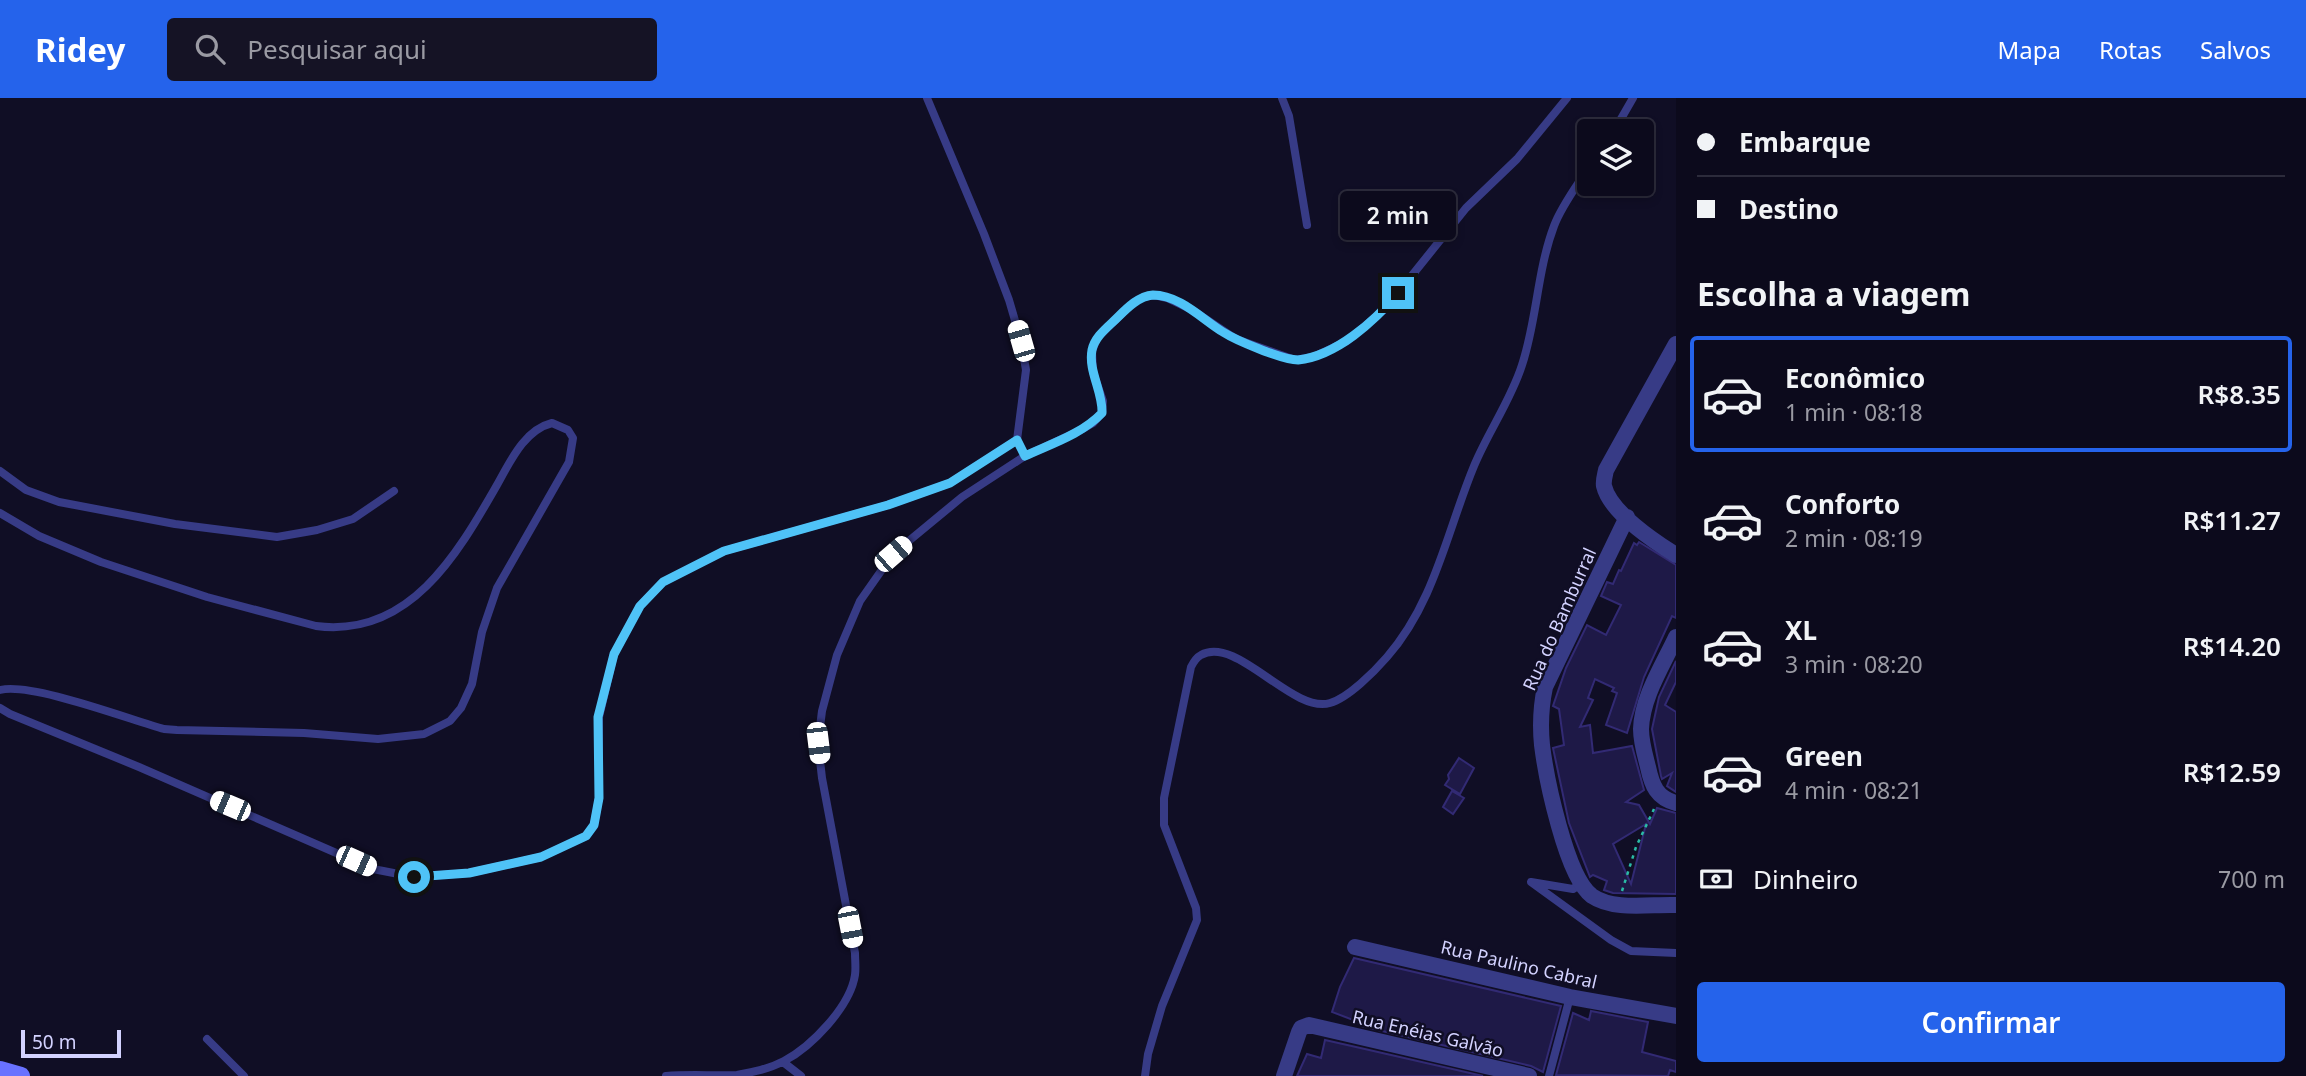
<!DOCTYPE html>
<html lang="pt">
<meta charset="utf-8">
<style>
body{margin:0;font-family:"Noto Sans",sans-serif;background:#151325;color:#f1f3f6;height:100vh;display:flex;flex-direction:column;font-size:26px;white-space:nowrap}
*{box-sizing:border-box;margin:0}
p{font-size:23px;color:#9a9aa3}
.icon{flex:none;width:38px;height:38px;fill:none;stroke:currentColor;stroke-width:2;stroke-linecap:round;stroke-linejoin:round}
.map{position:relative;flex:1;overflow:hidden}
.panel{display:flex;flex-direction:column;background:#0c0a1c;width:630px}
.panel>*{flex:none}
.hud{display:grid;align-content:center;height:154px;padding:0 21px;background:#0c0a1c}
.fabs{position:absolute;left:1577px;top:21px;display:grid;gap:14px}
.fabs a{display:grid;place-items:center;width:77px;height:77px;border-radius:7px;background:#0c0a1c;box-shadow:0 4px 10px #0003,0 0 0 2px #2c2b3b;font-size:35px}
.scale{position:absolute;left:21px;bottom:18px;width:100px;box-sizing:border-box;padding-left:7px;border:4px solid #d3d2ff;border-top:0;font-size:19px;line-height:24px;white-space:nowrap;color:#d3d2ff;-webkit-text-stroke:5px #100e25;paint-order:stroke}
.end{position:absolute;width:32px;height:32px;margin:-16px;border:9px solid #4fc3f7;background:#111;box-shadow:0 0 0 4px #111}
.from{border-radius:50%}
.bubble{position:absolute;height:49px;border-radius:7px;background:#0c0a1c;box-shadow:0 4px 10px #0003,0 0 0 2px #2c2b3b;font-size:23px;font-weight:600;line-height:49px;text-align:center}
.car{position:absolute;width:21px;height:42px;margin:-21px -10px;border-radius:9px;box-shadow:0 0 5px 2px #0007;background:linear-gradient(#fff 24%,#345 0 40%,#fff 0 76%,#345 0 86%,#fff 0)}
.hud b{display:flex;align-items:center;gap:24px;height:66px;font-size:26px}
.hud b+b{border-top:2px solid #2c2b3b}
.hud i{width:18px;height:18px;background:#f1f3f6}
ul{padding:0;list-style:none}
li{display:flex;align-items:center;gap:21px;height:116px;margin:0 14px 10px;padding:0 7px;border:4px solid transparent;border-radius:7px}
li div{flex:1}
li b{display:block;font-size:26px}
li em{font-style:normal;font-weight:600}
li.current{border-color:#2563eb}
li>.icon{width:63px;height:63px;stroke-width:1.5}
h2{padding:0 21px;font-size:32px;line-height:84px}
.pay{display:flex;align-items:center;gap:18px;height:77px;padding:0 21px;font-size:26px}
.pay p{margin-inline-start:auto}
.cta{display:flex;gap:14px;margin-top:auto;padding:14px 21px}
.cta a{flex:1;height:80px;border-radius:7px;background:#2563eb;color:#fff;font-size:28px;font-weight:600;line-height:80px;text-align:center}
header{display:flex;align-items:center;gap:42px;box-sizing:border-box;height:98px;padding:0 35px;background:#2563eb;color:#fff}
header strong{font-size:33px}
nav{display:flex;gap:38px;margin-inline-start:auto;font-size:24px}
.search{width:490px;height:63px;background:#151325;display:flex;align-items:center;gap:18px;box-sizing:border-box;padding:0 24px;border-radius:7px;color:#9a9aa3;font-size:26px}
main{display:flex;flex:1;min-height:0}
.map>svg:first-child{display:block}
.building{fill:#1e1947;stroke:#322a74;stroke-width:2;fill-rule:evenodd}
.lines{fill:none;stroke-linecap:round;stroke-linejoin:round}
.path{stroke:#2abba6;stroke-width:2.5;stroke-dasharray:3.5 5;stroke-linecap:butt}
.service{stroke:#373b86;stroke-width:8}
.minor{stroke:#373b86;stroke-width:16}
.secondary{stroke:#6972ff;stroke-width:18}
.route{stroke:#4fc3f7;stroke-width:9}
.labels{text-anchor:middle;dominant-baseline:central;stroke-width:5;stroke-linejoin:round;paint-order:stroke}
.street-label{font-size:18px;fill:#d3d2ff;stroke:#100e25}
</style>
<header>
<strong>Ridey</strong>
<div class="search"><svg class="icon" aria-label="search" viewBox="0 0 24 24"><circle cx="10" cy="10" r="6"/><path d="M15 15l6 6"/></svg>Pesquisar aqui</div>
<nav><a>Mapa</a><a>Rotas</a><a>Salvos</a></nav>
</header>
<main>
<div class="map">
<svg width="1676" height="978" viewBox="0 0 1676 978">
<rect width="100%" height="100%" fill="#100e25"/>
<path class="building" d="M1639,444L1676,467V520L1672,518L1644,579L1627,635L1606,627L1617,595L1612,593L1614,590L1595,581L1588,600L1593,602L1580,629L1590,627L1593,655L1632,648L1644,692L1626,704L1639,707L1650,726L1657,710L1676,715V796L1613,795L1604,792L1607,783L1593,777L1590,779L1569,725L1553,650L1564,647L1559,611L1553,608L1566,570L1587,527L1606,537L1621,507L1601,498L1607,484L1613,486L1619,472L1621,473L1634,445L1637,447ZM1646,726L1631,786L1613,746Z
M1676,563V584L1665,607L1676,614V694L1667,688L1672,675L1662,681L1661,678L1652,631L1659,599Z
M1459,660L1474,670L1460,696L1445,687L1449,681L1448,677Z
M1452,693L1464,700L1453,716L1443,709Z
M1354,860L1561,908L1543,974L1531,968L1361,928L1356,923L1332,914L1340,889Z
M1591,913L1648,924L1642,954L1676,963V974L1670,972L1668,978L1556,977L1573,915L1589,922Z
M1325,942L1356,949L1483,978H1297L1307,956L1321,960Z"/>
<g class="lines">
<path class="path" d="M1622,793L1636,749L1654,711"/>
<path class="service" d="M927,0L984,136L1009,202L1021,243L1026,272L1017,342L1025,358
M1282,0L1289,18L1307,127
M1614,33L1633,0
M0,373L26,392L59,404L175,426L277,439L317,432L353,421L394,393
M0,415L39,438L101,464L207,499L316,528C409,540 457,457 497,387C510,364 524,332 552,325L568,332L573,340L569,364L497,490L482,534L472,586L461,610L450,623L424,636L378,641L304,635L177,632L164,631C128,621 31,584 0,592
M0,610L10,616L139,669L373,771L414,779L469,775L541,759L586,738L594,727L599,700V619L614,556L640,508L663,484L724,453L888,407L950,385L1017,342
M1581,786L1573,791L1531,784L1611,842L1631,853L1676,855
M207,941L244,978
M783,964L801,978
M666,978C690,976 714,978 737,977C753,974 769,971 784,963C811,949 850,909 855,877C856,870 855,862 855,855L822,680L818,645L822,613L837,557L860,503L893,456L962,399L1025,358L1077,334L1093,325L1102,315L1103,303L1093,274L1092,253L1097,240L1134,204L1144,199L1154,197L1167,200L1194,213L1236,241L1295,262L1313,259L1347,243L1385,211L1466,110L1517,61L1567,0
M1145,978L1148,956L1162,908L1197,822L1196,810L1164,727V700L1191,569C1193,565 1197,559 1201,557C1237,537 1292,616 1330,605C1348,600 1374,574 1387,559C1435,504 1447,433 1474,368C1488,334 1511,302 1522,267C1537,222 1537,173 1554,128C1562,107 1577,88 1589,69
M1549,978L1570,899"/>
<path class="minor" d="M1676,246L1606,372C1605,377 1603,383 1604,388C1610,414 1655,444 1676,457
M1627,419L1545,589C1541,608 1540,627 1542,647C1546,679 1566,779 1592,798C1614,813 1650,806 1676,807
M1676,539C1663,567 1642,599 1641,631C1641,644 1645,657 1648,669C1652,688 1657,700 1676,705
M1355,849L1570,899L1676,918
M1284,978L1299,934L1301,930L1309,927L1529,978"/>
<path class="secondary" d="M0,972L21,978"/>
</g>
<g class="lines">
<path class="route" d="M414,779L469,775L541,759L586,738L594,727L599,700L598,619L614,556L640,508L663,484L724,453L888,407L950,385L1017,342L1025,358C1051,346 1082,336 1102,315C1103,294 1088,273 1092,252C1095,238 1108,229 1118,219C1127,210 1139,198 1153,197C1180,197 1203,222 1223,234C1237,243 1252,248 1267,254C1276,257 1288,262 1298,262C1336,258 1375,223 1398,195"/>
</g>
<g class="labels">
<g class="street-label">
<text transform="translate(1559 521) rotate(-66)">Rua do Bamburral</text>
<text transform="translate(1519 866) rotate(13)">Rua Paulino Cabral</text>
<text transform="translate(1428 935) rotate(13)">Rua Enéias Galvão</text>
</g>
</g>
</svg>
<div class="fabs">
<a><svg class="icon" aria-label="layers" viewBox="0 0 24 24"><path d="M12 4l9 5-9 5-9-5zM3 14l9 5 9-5"/></svg></a>
</div>
<div class="scale">50 m</div>
<i class="end from" style="left:414px;top:779px"></i>
<i class="end" style="left:1398px;top:195px"></i>
<div class="bubble" style="left:1340px;top:93px;width:116px">2 min</div>
<i class="car" style="left:1021px;top:243px;rotate:344deg"></i>
<i class="car" style="left:893px;top:456px;rotate:49deg"></i>
<i class="car" style="left:818px;top:645px;rotate:173deg"></i>
<i class="car" style="left:230px;top:708px;rotate:293deg"></i>
<i class="car" style="left:356px;top:763px;rotate:114deg"></i>
<i class="car" style="left:850px;top:829px;rotate:169deg"></i>
</div>
<section class="panel">
<div class="hud">
<b><i class="from"></i>Embarque</b>
<b><i></i>Destino</b>
</div>
<h2>Escolha a viagem</h2>
<ul>
<li class="current"><svg class="icon" aria-label="car" viewBox="0 0 24 24"><path d="M5 17H2v-5l4-1 3-4h7l3 4 3 1v5h-3M9 17h6M6 11h13"/><circle cx="7" cy="17" r="2"/><circle cx="17" cy="17" r="2"/></svg><div><b>Econômico</b><p>1 min · 08:18</p></div><em>R$8.35</em></li>
<li><svg class="icon" aria-label="car" viewBox="0 0 24 24"><path d="M5 17H2v-5l4-1 3-4h7l3 4 3 1v5h-3M9 17h6M6 11h13"/><circle cx="7" cy="17" r="2"/><circle cx="17" cy="17" r="2"/></svg><div><b>Conforto</b><p>2 min · 08:19</p></div><em>R$11.27</em></li>
<li><svg class="icon" aria-label="car" viewBox="0 0 24 24"><path d="M5 17H2v-5l4-1 3-4h7l3 4 3 1v5h-3M9 17h6M6 11h13"/><circle cx="7" cy="17" r="2"/><circle cx="17" cy="17" r="2"/></svg><div><b>XL</b><p>3 min · 08:20</p></div><em>R$14.20</em></li>
<li><svg class="icon" aria-label="car" viewBox="0 0 24 24"><path d="M5 17H2v-5l4-1 3-4h7l3 4 3 1v5h-3M9 17h6M6 11h13"/><circle cx="7" cy="17" r="2"/><circle cx="17" cy="17" r="2"/></svg><div><b>Green</b><p>4 min · 08:21</p></div><em>R$12.59</em></li>
</ul>
<div class="pay"><svg class="icon" aria-label="cash" viewBox="0 0 24 24"><path d="M3 7h18v10H3z"/><circle cx="12" cy="12" r="2"/></svg>Dinheiro<p>700 m</p></div>
<div class="cta"><a>Confirmar</a></div>
</section>
</main>
